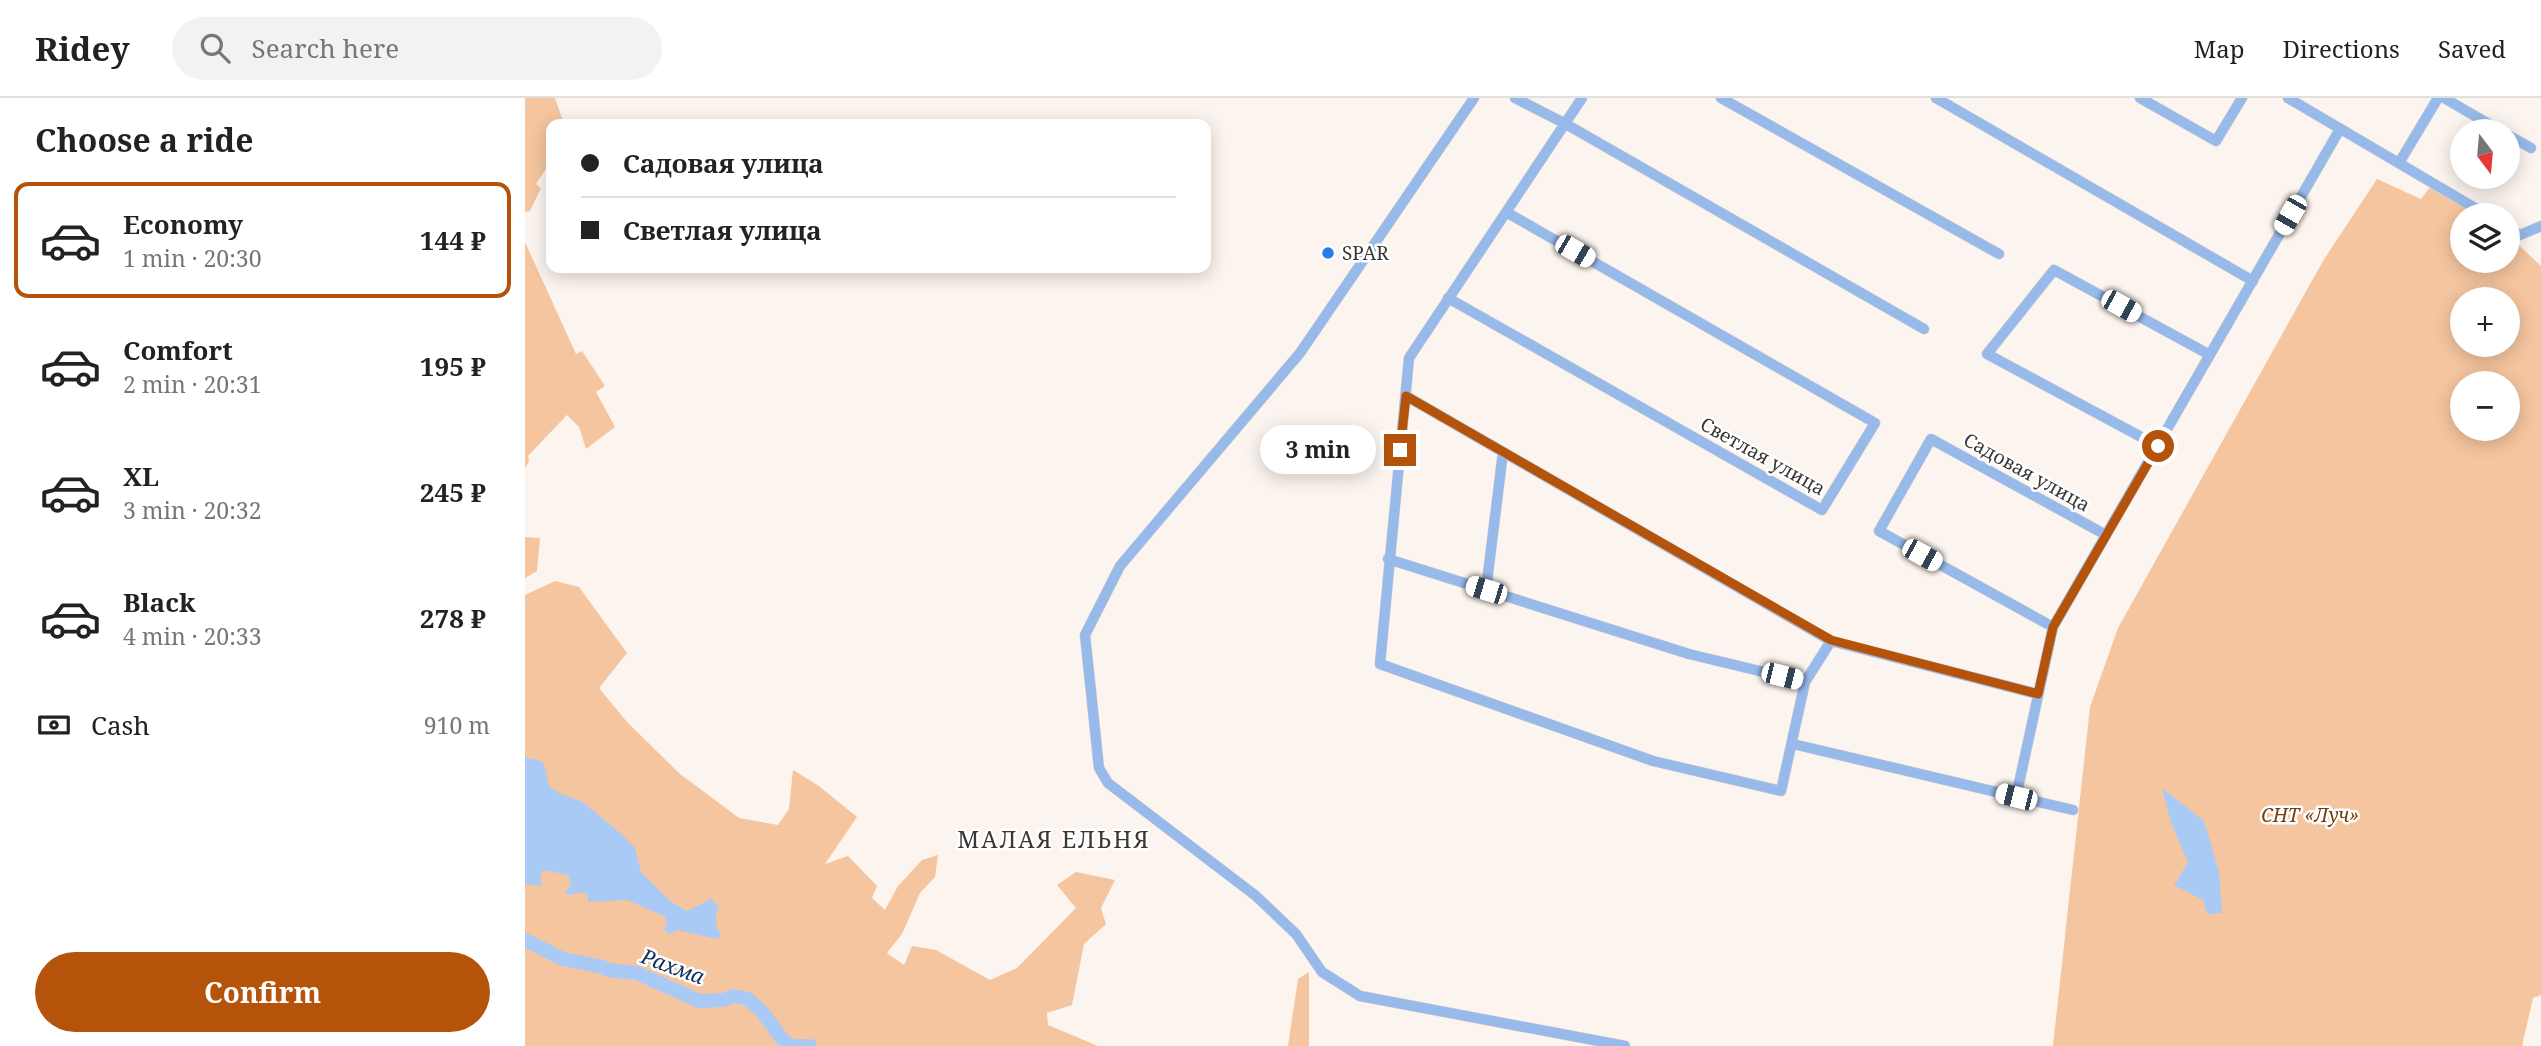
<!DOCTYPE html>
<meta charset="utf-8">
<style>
body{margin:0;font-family:"Noto Serif",serif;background:#f2f2f2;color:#222;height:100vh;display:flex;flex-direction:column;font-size:26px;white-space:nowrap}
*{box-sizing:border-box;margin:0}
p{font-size:23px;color:#767676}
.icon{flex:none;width:38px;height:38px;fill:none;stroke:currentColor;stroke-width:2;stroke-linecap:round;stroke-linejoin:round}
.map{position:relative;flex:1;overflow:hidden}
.side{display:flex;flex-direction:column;background:#fff;width:525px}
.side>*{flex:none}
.hud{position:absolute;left:21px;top:21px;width:665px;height:154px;border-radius:14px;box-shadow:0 4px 18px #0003;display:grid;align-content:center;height:154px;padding:0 35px;background:#fff}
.needle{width:46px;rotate:164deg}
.controls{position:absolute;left:1925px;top:21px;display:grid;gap:14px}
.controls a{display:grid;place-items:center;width:70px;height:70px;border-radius:50%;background:#fff;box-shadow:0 4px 18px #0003;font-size:35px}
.end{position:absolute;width:32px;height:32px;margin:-16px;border:9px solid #b45309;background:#fff;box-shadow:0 0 0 4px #fff}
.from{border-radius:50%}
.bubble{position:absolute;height:49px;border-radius:24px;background:#fff;box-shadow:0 4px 18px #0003;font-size:23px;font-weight:700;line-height:49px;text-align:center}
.car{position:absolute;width:21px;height:42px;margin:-21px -10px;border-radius:9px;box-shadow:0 0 5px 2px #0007;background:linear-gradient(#fff 24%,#345 0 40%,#fff 0 76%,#345 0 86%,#fff 0)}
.hud b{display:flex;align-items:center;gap:24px;height:66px;font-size:26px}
.hud b+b{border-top:2px solid #e0e0e0}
.hud i{width:18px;height:18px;background:#222}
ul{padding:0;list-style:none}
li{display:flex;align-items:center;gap:21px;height:116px;margin:0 14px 10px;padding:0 21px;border:4px solid transparent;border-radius:14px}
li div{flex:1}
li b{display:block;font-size:26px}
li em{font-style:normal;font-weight:700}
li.on{border-color:#b45309}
li>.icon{width:63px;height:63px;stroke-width:1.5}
h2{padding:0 35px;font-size:32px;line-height:84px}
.pay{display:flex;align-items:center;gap:18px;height:77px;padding:0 35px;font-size:26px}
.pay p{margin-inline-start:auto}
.button{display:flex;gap:14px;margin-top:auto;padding:14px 35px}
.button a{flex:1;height:80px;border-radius:42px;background:#b45309;color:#fff;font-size:28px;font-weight:700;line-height:80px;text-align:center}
header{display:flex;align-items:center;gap:42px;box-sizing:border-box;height:98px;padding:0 35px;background:#fff;border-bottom:2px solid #e0e0e0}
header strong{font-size:33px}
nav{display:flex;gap:38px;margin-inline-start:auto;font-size:24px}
.search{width:490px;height:63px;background:#f2f2f2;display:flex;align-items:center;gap:18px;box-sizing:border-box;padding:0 24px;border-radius:38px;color:#767676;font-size:26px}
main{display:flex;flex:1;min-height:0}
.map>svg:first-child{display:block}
.green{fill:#f5c59f;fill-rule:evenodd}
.water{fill:#aacaf6}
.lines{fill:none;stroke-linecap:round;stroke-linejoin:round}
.river{stroke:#aacaf6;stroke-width:14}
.minor-casing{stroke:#d9d2cd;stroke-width:11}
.minor{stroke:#97baeb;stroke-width:10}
.route{stroke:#b45309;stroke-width:9}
.poi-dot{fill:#287ce7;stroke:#fff;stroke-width:2.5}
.labels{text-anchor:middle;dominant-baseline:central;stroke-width:5;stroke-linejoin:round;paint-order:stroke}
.poi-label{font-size:19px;fill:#3a3735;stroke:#fff;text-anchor:start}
.street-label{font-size:19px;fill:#3a3735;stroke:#fff}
.park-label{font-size:19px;font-style:italic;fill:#6e3e0f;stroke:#fff}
.water-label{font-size:21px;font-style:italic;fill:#0d305c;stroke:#fff}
.quarter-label{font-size:23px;letter-spacing:2px;fill:#3a3735;stroke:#fff}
</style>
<header>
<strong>Ridey</strong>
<div class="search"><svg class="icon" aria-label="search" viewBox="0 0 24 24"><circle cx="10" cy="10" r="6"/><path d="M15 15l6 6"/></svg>Search here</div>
<nav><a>Map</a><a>Directions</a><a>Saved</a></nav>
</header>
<main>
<section class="side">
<h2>Choose a ride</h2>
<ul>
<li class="on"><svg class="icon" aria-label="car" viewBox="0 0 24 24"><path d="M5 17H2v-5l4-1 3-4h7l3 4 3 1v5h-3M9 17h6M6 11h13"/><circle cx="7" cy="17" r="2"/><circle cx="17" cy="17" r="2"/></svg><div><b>Economy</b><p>1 min · 20:30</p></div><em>144 ₽</em></li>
<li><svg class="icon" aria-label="car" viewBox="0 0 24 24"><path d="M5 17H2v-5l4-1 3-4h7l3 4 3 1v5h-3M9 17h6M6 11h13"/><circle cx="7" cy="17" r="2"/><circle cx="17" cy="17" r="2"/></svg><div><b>Comfort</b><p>2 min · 20:31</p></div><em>195 ₽</em></li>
<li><svg class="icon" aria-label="car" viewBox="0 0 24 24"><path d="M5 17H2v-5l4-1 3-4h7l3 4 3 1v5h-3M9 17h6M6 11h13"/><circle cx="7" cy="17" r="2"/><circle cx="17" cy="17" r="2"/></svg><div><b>XL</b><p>3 min · 20:32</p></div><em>245 ₽</em></li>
<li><svg class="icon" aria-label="car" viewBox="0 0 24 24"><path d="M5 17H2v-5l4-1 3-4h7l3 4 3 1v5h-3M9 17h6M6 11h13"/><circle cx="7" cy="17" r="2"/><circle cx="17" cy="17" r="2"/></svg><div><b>Black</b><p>4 min · 20:33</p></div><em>278 ₽</em></li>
</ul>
<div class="pay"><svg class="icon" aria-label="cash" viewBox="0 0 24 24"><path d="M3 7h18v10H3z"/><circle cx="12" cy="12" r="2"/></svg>Cash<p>910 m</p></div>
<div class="button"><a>Confirm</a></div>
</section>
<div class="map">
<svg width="2016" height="948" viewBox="0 0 2016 948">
<rect width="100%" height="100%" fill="#fcf4ee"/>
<path class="green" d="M0,0H30L39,26H26V63L11,86L16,90L5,113L0,114Z
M1852,81L1896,101L1905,89L1952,117H1937V163H1983V137L2016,168V897L2008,900L1997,948H1528L1565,609L1593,530L1798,163ZM1937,201H1983V247H1937ZM1937,285H1983V331H1937Z
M0,144L51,256L57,253L80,288L71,294L90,329L61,351L54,329L42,317L3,358L4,364L0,370Z
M0,439L15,440L12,473L0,480Z
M30,483L54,489L102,555L74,590L102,624L155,676L214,720L253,727L264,711L268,672L294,688L332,719L300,766L323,758L352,788L347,800L360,812L373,788L397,762L413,757L410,779L395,795L377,836L362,855L379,867L387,848L411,852L465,882L492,870L551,810L532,787L551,774L590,782L576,810L581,826L559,846L547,907L522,915L523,927L573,948H0V497Z
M784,874V948H763L773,881Z"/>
<path class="water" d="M0,658L6,662L9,660L19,666L24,688L34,695L58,704L95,735L110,750L116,774L145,803L162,813L186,801L194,809C188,820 191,827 196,838L191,841L152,832L144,836L139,832L142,824L139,818L102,802L63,804V798L57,794L44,797L40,795L46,786L43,777L19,772L15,777L17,788L0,786Z
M1637,690L1679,723L1694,773L1697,815L1682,816L1678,802L1649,787L1663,764L1646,725Z"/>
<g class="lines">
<path class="river" d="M0,842L38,861L78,869L82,872L112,875L174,903L198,902L209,898L223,901L238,915L257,941L266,948
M269,948H285"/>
<g class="minor-casing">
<path id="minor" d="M949,0L775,255L595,468L560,537L574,670L583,685L731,798L771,836L797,874L835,898L1100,948
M990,0L1039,25L1399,231
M1057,0L884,260L855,566L1128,663L1256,693L1280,584L1306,543
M1196,0L1474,156
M1411,0L1728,183
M1615,0L1691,43L1717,0
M1763,0L1962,117
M1919,0L1976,33
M1983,37L2006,50
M1874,65L1913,0
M1983,130L1995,137L2016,128
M923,200L1297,412L1350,325L981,114
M881,298L1306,543L1513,596
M1633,348L1462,256L1529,172L1685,257
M863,461L1164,556L1280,584
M961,492L978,354
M1528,529L1354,433L1406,341L1581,437
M1268,646L1548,712
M1491,699L1528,529L1815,31"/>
</g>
<use href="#minor" class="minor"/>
</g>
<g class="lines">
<path class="route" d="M875,352L881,298L1306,542L1513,596L1528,529L1633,348"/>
</g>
<circle class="poi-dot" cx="803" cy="155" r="7"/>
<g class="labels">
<g class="poi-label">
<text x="817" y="155">SPAR</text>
</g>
<g class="street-label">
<text transform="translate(1238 358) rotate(29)">Светлая улица</text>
<text transform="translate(1502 374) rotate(29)">Садовая улица</text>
</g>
<g class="park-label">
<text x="1785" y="717">СНТ «Луч»</text>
</g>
<g class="water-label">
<text transform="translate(148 868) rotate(20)">Рахма</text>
</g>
<g class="quarter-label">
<text x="529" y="741">МАЛАЯ ЕЛЬНЯ</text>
</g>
</g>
</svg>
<div class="controls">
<a><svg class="needle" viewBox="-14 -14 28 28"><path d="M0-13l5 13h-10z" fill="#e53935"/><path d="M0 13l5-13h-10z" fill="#767676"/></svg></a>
<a><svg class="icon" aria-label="layers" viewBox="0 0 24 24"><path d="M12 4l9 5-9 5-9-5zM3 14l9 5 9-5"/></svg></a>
<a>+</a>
<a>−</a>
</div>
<i class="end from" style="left:1633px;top:348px"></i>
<i class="end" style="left:875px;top:352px"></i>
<div class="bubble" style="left:735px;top:327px;width:116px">3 min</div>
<i class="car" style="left:1765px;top:117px;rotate:210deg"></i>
<i class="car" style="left:1050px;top:153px;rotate:120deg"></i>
<i class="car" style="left:1596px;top:208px;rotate:119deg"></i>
<i class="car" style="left:1397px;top:457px;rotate:119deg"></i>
<i class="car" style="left:961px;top:492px;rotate:287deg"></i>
<i class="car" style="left:1257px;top:578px;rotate:104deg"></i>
<i class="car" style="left:1491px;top:699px;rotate:284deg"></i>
<div class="hud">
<b><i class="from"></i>Садовая улица</b>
<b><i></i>Светлая улица</b>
</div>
</div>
</main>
